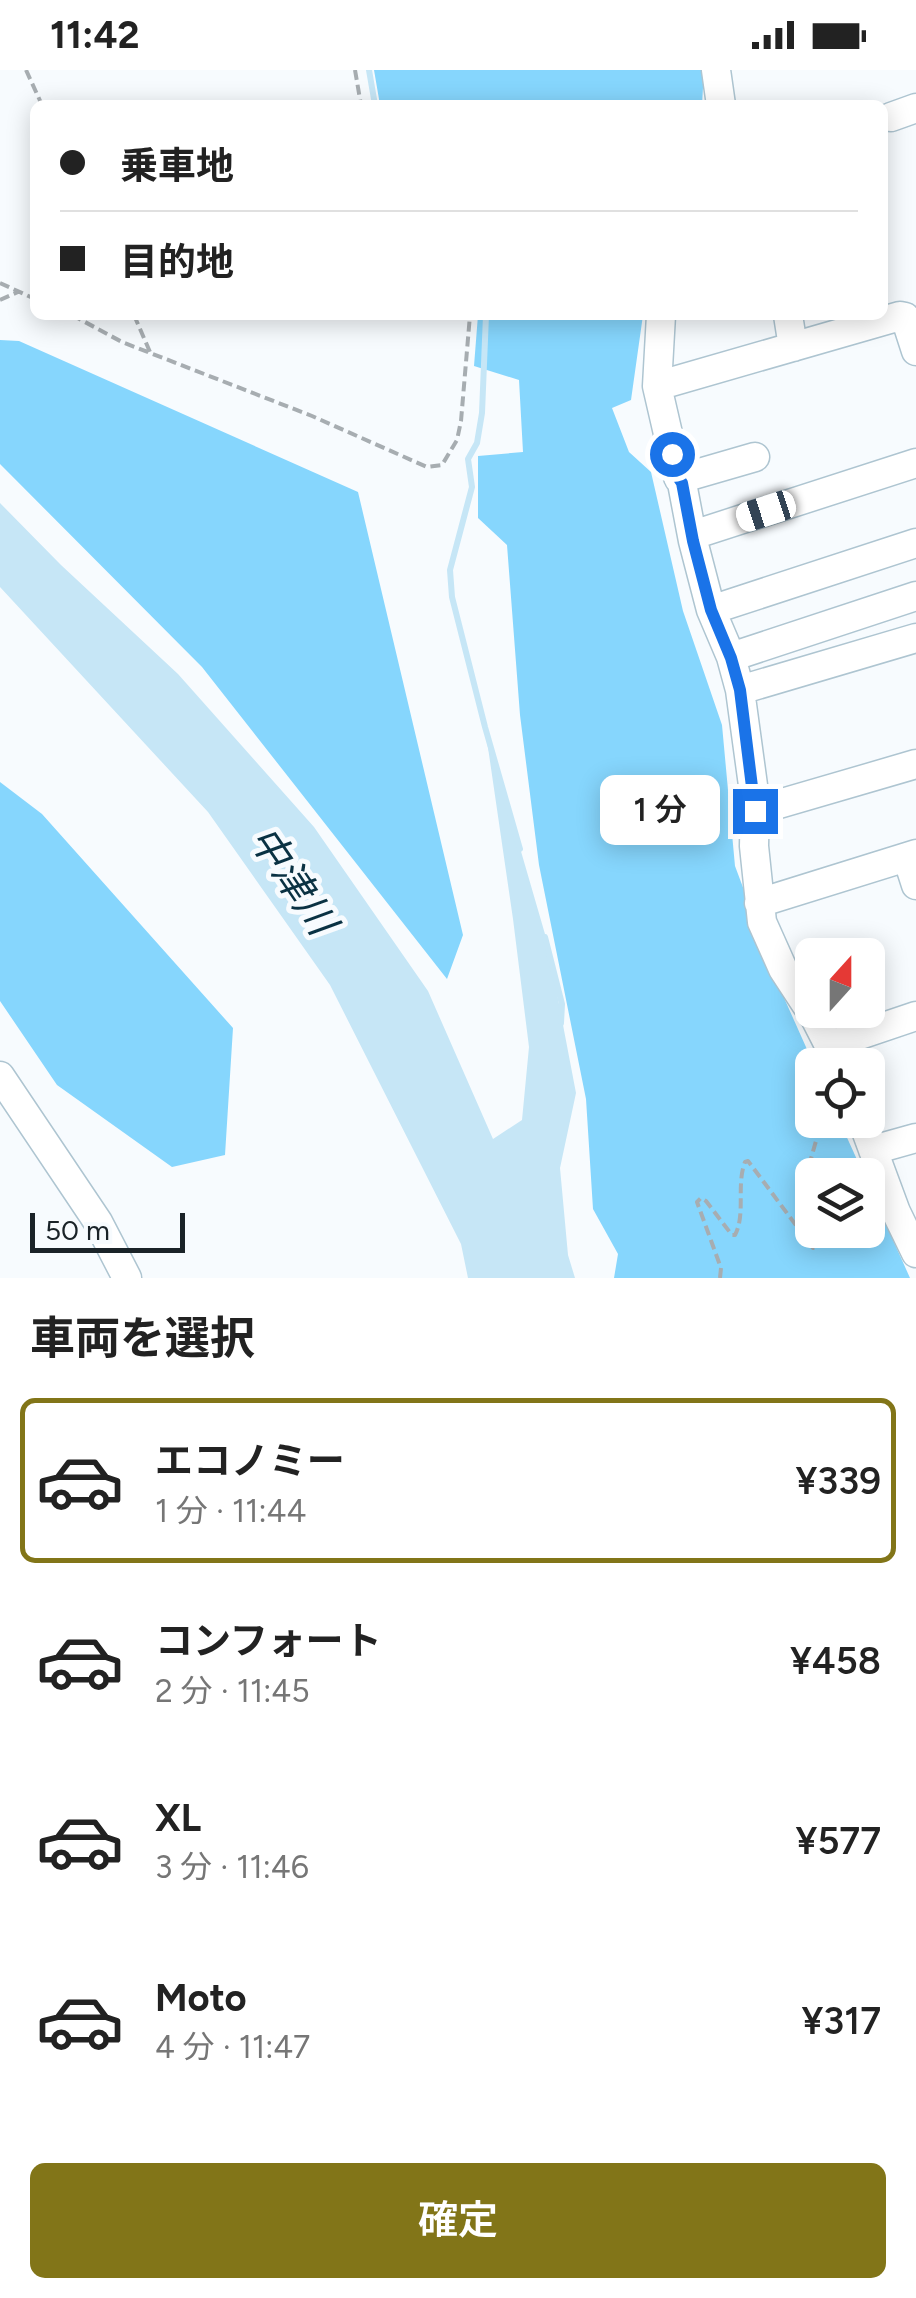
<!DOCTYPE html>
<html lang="ja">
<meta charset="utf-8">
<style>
body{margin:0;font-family:Figtree,"Noto Sans JP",sans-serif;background:#f2f2f2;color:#222;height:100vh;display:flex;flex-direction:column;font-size:38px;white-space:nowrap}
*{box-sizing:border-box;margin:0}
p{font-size:32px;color:#767676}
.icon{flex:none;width:55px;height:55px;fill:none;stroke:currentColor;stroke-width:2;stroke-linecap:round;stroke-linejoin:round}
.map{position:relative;height:1208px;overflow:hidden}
.side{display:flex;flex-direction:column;background:#fff;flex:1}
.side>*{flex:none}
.top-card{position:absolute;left:30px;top:30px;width:858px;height:220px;border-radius:15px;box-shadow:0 5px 25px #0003;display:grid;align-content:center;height:220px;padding:0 30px;background:#fff}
.needle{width:65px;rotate:21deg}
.buttons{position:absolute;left:795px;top:868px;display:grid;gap:20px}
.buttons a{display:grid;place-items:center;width:90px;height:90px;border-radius:15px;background:#fff;box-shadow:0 5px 25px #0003;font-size:50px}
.scale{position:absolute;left:30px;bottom:25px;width:155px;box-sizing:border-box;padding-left:10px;border:5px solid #1a2328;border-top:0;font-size:28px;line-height:35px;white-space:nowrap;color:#1a2328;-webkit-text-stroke:8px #f7fbfe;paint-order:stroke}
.end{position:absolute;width:45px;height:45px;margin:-22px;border:12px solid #1a73e8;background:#fff;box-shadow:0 0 0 5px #fff}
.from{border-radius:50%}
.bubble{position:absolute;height:70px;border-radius:15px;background:#fff;box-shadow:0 5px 25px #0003;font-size:32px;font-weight:600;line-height:70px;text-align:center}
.car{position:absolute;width:30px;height:60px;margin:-30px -15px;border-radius:12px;box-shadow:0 0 8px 2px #0007;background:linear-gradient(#fff 24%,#345 0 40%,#fff 0 76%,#345 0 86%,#fff 0)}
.top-card b{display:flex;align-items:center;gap:35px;height:95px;font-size:38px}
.top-card b+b{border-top:2px solid #e0e0e0}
.top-card i{width:25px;height:25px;background:#222}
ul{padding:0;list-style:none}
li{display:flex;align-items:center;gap:30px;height:165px;margin:0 20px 15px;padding:0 10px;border:5px solid transparent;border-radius:15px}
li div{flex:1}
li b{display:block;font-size:38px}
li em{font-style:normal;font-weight:600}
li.active{border-color:#827518}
li>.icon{width:90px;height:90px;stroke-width:1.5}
h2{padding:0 30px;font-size:45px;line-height:120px}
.button{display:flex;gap:20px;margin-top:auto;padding:20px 30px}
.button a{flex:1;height:115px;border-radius:15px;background:#827518;color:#fff;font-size:40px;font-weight:600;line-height:115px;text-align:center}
.status{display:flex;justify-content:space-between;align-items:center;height:70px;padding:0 50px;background:#fff;direction:ltr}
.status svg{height:28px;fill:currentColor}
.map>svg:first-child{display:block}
.green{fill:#86d6fd}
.water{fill:#c6e6f6}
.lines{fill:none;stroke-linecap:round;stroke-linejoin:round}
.stream{stroke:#c6e6f6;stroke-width:6}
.minor-casing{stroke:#aec5d1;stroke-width:31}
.path{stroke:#a7adb1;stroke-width:4;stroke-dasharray:10 5;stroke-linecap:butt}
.minor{stroke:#fff;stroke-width:28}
.route{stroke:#1a73e8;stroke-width:12}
.labels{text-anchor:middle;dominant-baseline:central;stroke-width:10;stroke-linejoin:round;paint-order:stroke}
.water-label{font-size:40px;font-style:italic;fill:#0a3243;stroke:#f7fbfe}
</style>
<div class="status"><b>11:42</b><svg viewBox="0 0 49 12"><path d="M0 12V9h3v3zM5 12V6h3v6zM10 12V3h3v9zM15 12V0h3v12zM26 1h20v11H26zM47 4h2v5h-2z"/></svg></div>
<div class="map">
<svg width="916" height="1208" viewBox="0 0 916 1208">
<rect width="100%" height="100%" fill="#f7fbfe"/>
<path class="green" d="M374,0H704L702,35H380Z
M478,245H643L631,330L612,338L629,382L651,402L683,541L722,655L735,796L785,930L814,995L812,1050H839L864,1105H812V1160H868V1114L910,1208H614L618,1184L593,1139L586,1029L539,795L520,645L507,475L478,448V386L523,382L519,310L474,296Z
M0,270L19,271L358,422L463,865L447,909L202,597L0,394Z
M0,712L42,744L233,958L225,1085L172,1097L57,1015L0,931Z"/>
<path class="water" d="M0,433L61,495L178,604L314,757L428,921L493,1069L522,1050L529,977L513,849L485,657L547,871L576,1023L560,1098L568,1185L575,1208H468L461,1174L330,915L208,742L0,517Z"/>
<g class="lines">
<path class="stream" d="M369,0L375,35
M486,245L482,343L477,373L468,389L472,417L450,500L452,527L485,657L520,779
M545,867L562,934L561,953"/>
<g class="minor-casing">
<path id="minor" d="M716,0L721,35
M891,47L916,38
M661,245L657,316L678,407L682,413L693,471L711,540L731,587L740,620L755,730L754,776L762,852L783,899L815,948L839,995
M788,245L793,277
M657,316L900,246L905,247L916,281
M679,409L755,387
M693,465L916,393
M711,540L916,473
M731,587L916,526
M740,620L916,568
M755,741L916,694
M907,787L916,815
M759,833L916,784
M830,975L916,946
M0,1006L98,1152L127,1208
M862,1050L896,1142L916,1183
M873,1080L916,1068"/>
</g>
<path class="path" d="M26,0L42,35
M355,0L361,35
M0,213L35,229
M0,230L18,222
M72,245L122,272L312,346L427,397L442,395L457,370L461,351L470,245
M134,245L150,282
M812,1111L810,1092L822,1050
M720,1208L721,1198L697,1132L701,1128L706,1131L732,1165H735C746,1144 736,1115 745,1092L748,1091L813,1178H817L820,1174L819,1160"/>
<use href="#minor" class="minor"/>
</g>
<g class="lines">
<path class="route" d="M672,384L678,407L682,413L693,471L711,540L731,588L740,620L755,741"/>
</g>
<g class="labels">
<g class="water-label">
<text transform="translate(293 810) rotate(56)">中津川</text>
</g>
</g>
</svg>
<div class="buttons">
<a><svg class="needle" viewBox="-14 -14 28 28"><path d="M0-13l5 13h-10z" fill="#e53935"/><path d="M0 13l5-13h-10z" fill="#767676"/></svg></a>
<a><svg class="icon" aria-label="locate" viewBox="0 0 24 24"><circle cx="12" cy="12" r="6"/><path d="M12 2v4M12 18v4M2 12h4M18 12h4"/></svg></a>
<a><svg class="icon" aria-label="layers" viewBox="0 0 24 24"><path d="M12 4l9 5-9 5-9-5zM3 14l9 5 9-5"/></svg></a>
</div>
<div class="scale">50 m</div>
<i class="end from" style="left:672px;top:384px"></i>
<i class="end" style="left:755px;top:741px"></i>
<div class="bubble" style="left:600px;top:705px;width:120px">1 分</div>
<i class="car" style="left:766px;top:441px;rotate:252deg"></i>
<div class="top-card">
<b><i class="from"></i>乗車地</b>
<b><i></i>目的地</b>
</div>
</div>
<section class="side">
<h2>車両を選択</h2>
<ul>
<li class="active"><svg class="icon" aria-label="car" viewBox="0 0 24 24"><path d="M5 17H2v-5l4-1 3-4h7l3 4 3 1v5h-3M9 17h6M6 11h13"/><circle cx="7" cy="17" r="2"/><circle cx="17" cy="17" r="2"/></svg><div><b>エコノミー</b><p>1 分 · 11:44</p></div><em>¥339</em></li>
<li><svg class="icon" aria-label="car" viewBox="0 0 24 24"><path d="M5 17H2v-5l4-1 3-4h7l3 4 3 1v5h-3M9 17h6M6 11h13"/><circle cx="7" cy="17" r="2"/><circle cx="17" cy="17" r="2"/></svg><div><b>コンフォート</b><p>2 分 · 11:45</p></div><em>¥458</em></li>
<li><svg class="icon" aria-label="car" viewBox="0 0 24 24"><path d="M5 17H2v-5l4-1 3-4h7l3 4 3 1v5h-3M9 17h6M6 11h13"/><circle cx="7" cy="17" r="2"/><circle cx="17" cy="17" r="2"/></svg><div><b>XL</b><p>3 分 · 11:46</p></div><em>¥577</em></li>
<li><svg class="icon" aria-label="car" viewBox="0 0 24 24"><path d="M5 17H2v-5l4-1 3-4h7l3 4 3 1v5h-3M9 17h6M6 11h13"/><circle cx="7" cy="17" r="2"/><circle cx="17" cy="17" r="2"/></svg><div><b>Moto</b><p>4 分 · 11:47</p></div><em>¥317</em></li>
</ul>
<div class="button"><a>確定</a></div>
</section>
